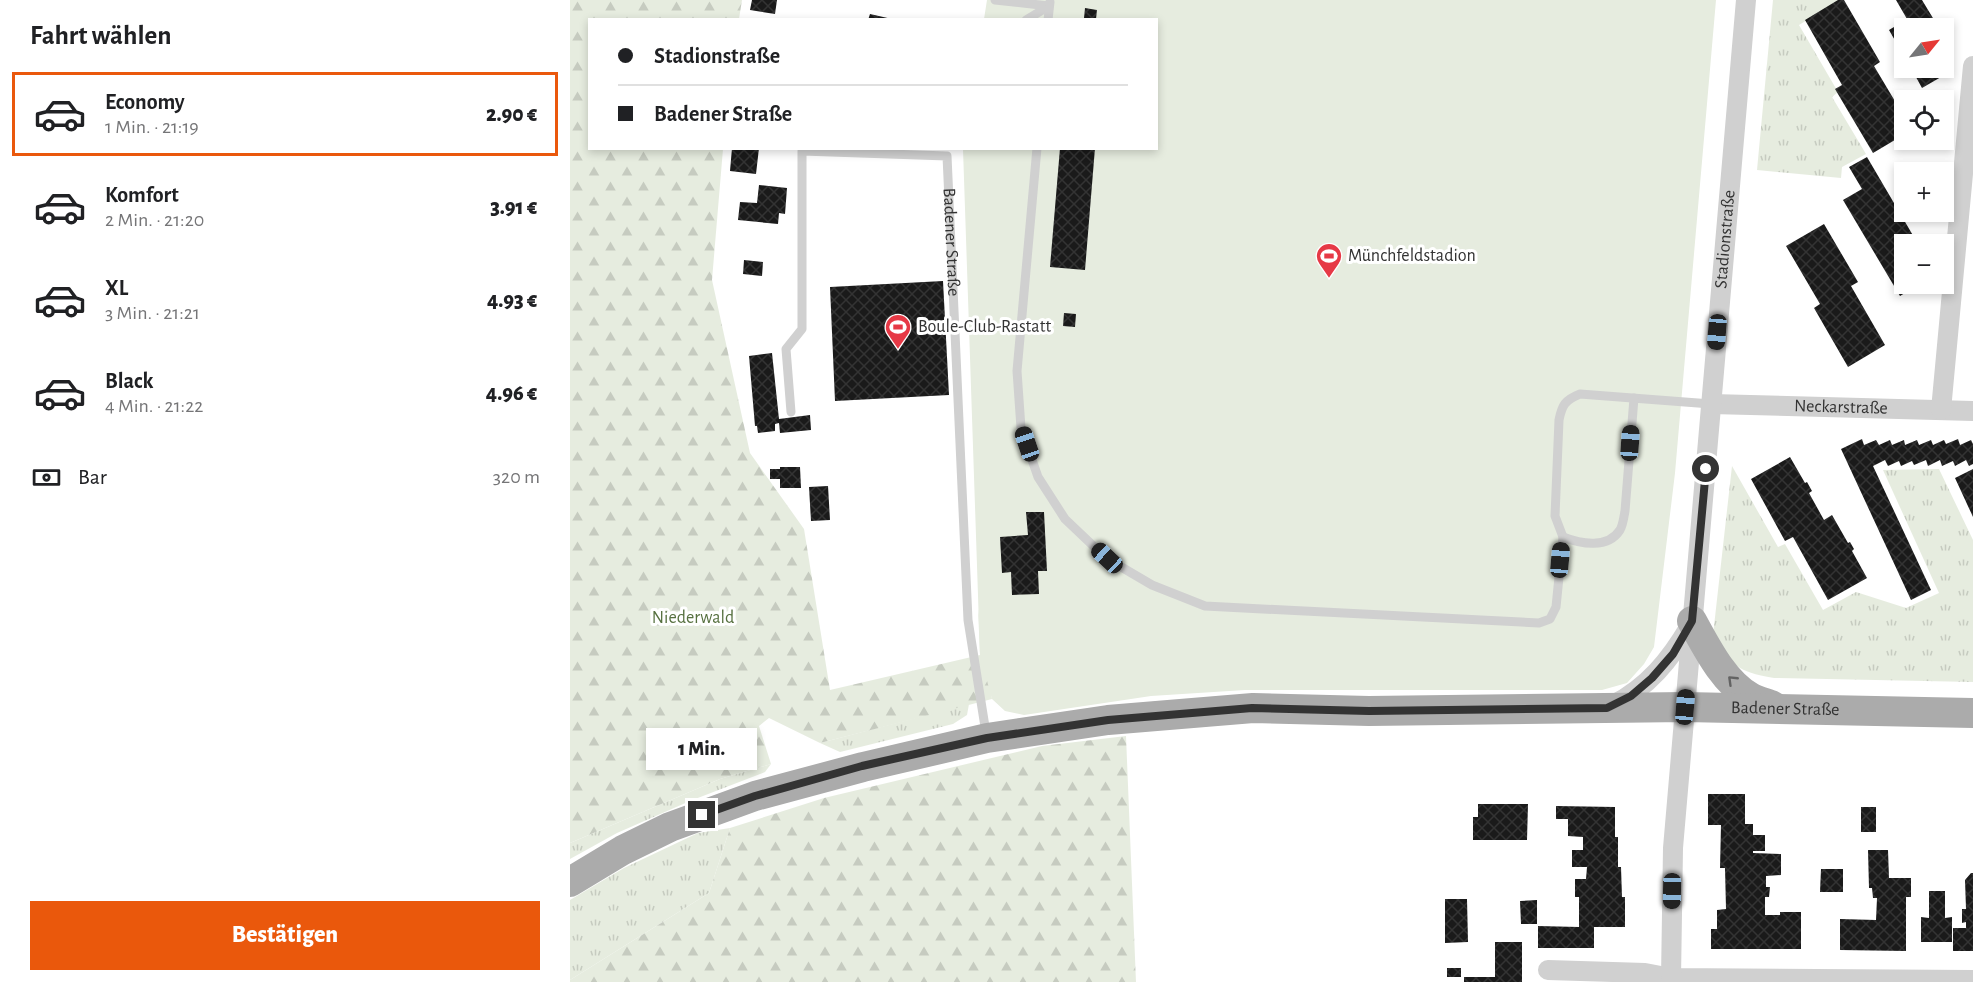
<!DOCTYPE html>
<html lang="de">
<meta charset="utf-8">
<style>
body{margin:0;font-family:"Alegreya Sans",sans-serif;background:#f2f2f2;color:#202124;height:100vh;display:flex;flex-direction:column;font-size:22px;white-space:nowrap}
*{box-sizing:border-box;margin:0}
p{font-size:20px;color:#757577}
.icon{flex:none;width:33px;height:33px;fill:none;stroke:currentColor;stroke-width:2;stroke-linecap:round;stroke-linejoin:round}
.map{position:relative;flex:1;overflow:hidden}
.drawer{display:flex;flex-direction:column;background:#fff;width:570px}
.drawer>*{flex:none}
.guide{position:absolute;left:18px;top:18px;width:570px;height:132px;border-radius:0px;box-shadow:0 3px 9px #0003;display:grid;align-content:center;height:132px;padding:0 30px;background:#fff}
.needle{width:39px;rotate:60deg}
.tools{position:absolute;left:1324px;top:18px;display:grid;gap:12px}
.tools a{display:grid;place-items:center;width:60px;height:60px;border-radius:0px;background:#fff;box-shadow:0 3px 9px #0003;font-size:30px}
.end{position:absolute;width:27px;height:27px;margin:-14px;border:8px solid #333;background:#fff;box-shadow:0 0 0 3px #fff}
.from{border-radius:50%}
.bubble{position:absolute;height:42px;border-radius:0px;background:#fff;box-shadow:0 3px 9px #0003;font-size:20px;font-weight:800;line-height:42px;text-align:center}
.car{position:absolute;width:18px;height:36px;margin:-18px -9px;border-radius:8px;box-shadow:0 0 4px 2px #0007;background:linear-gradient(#222 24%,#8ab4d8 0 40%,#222 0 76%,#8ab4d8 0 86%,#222 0)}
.guide b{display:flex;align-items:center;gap:21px;height:57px;font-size:22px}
.guide b+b{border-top:2px solid #e0e0e0}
.guide i{width:15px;height:15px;background:#202124}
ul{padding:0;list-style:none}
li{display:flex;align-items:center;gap:18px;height:84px;margin:0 12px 9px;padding:0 18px;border:3px solid transparent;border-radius:0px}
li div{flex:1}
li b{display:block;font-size:22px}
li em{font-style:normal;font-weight:800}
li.active{border-color:#ea580c}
li>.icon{width:54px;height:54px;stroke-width:1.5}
h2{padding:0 30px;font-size:27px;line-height:72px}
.pay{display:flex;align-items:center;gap:15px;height:66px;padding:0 30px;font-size:22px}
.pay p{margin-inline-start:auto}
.action{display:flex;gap:12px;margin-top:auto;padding:12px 30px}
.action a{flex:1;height:69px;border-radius:0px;background:#ea580c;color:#fff;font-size:24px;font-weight:800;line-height:69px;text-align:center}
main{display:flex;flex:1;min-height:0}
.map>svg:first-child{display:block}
.grass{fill:url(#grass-tufts)}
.forest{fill:url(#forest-firs)}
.garden{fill:#e6ecdf}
.building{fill:url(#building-cross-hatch)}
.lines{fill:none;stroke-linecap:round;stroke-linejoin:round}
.service{stroke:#d0d0d0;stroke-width:9}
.minor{stroke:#d0d0d0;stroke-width:20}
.primary{stroke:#ababab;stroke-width:30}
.oneway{stroke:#636363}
.route{stroke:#333;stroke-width:8}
.labels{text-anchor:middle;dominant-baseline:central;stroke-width:6;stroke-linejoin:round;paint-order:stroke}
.street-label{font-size:18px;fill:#333;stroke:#fff}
.poi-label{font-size:18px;fill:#333;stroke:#fff;text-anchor:start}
.park-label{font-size:18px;fill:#56703f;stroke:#fff}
</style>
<main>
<section class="drawer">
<h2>Fahrt wählen</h2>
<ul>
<li class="active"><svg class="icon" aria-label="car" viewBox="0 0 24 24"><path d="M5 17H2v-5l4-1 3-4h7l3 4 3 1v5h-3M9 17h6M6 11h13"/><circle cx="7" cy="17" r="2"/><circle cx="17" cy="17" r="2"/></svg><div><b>Economy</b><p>1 Min. · 21:19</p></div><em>2.90 €</em></li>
<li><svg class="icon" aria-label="car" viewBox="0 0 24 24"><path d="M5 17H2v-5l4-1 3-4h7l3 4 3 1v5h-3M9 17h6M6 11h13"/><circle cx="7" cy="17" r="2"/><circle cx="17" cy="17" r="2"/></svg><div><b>Komfort</b><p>2 Min. · 21:20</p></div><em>3.91 €</em></li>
<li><svg class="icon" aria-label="car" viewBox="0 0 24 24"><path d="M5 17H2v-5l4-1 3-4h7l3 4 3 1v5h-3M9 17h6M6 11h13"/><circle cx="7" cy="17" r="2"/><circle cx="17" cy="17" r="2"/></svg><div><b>XL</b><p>3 Min. · 21:21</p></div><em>4.93 €</em></li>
<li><svg class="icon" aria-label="car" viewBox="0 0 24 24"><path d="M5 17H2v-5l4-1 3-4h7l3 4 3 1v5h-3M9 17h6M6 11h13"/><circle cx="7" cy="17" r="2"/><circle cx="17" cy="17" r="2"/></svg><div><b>Black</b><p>4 Min. · 21:22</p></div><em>4.96 €</em></li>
</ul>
<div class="pay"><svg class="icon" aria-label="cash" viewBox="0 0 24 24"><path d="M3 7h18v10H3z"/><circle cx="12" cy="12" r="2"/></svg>Bar<p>320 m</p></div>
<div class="action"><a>Bestätigen</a></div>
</section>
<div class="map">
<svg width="1403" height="982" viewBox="0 0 1403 982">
<defs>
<pattern id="grass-tufts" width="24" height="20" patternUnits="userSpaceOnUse" patternTransform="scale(1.5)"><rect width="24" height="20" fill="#e6ecdf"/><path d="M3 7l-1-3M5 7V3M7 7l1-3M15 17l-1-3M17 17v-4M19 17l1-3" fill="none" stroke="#c6cbc0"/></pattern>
<pattern id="forest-firs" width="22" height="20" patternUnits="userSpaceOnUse" patternTransform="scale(1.5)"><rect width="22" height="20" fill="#e6ecdf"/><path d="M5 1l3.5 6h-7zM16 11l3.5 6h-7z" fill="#c6cbc0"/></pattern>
<pattern id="building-cross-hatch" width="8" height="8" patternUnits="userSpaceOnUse" patternTransform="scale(1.5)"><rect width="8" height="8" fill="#1a1a1a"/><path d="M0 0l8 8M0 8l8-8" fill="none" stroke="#333"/></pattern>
</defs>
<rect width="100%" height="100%" fill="#fff"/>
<path class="grass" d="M1203,0H1270L1229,25L1268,92L1262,97L1296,154L1272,167L1271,178L1187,170Z
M1162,466L1208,547L1215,544L1253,610L1286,592L1336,608L1369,593L1313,470L1369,469L1403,540V682L1204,678C1165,671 1165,667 1143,635Z
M399,704L397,715L383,724L270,752L250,743Z
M201,764L195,772L120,801L47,833L0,859V843L150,779Z
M160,828L139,893L0,980V900L54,868L128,833Z"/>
<path class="forest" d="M0,0H172L169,19L20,20V148L153,149L142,280L180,453L234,529L260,690L410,655L408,609L422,699L250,743L199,718L189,726L201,764L150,779L0,843Z
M556,736L566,982H0V980L139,893L160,828L254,798L472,746Z"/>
<path class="garden" d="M417,0H1146L1105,473L1084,647L1074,664L1057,683L1032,690H675L581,696L454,715L435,711L422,699L410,655L393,149L586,148V20L414,19Z"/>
<path class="building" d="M182,0H207L205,14L180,10Z
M1268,0H1274L1310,62L1304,66L1335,118V134L1303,153L1265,89L1272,85L1235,20Z
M1326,0H1352L1369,28H1335V58L1319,30L1337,19Z
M515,8L527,10L526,19L514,18Z
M300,14L322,19V20H298Z
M1341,68H1365L1371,77L1352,88Z
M162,148H189L186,174L160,171Z
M490,148H525L515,270L480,267Z
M1297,157L1348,244H1335V284H1347L1348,285L1330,296L1273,200L1292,189L1279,167Z
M189,185L217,188L215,214L209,213L208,224L168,220L170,202L187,203Z
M1254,224L1288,282L1281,286L1315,345L1278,367L1244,308L1250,304L1216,246Z
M174,260L193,262L192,276L173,274Z
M373,281L379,395L265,401L260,287Z
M494,313L506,314L505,327L493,326Z
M202,353L209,419L240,415L241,430L210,433L209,423L205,424V431L188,433L187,426H185L179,356Z
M1292,439L1294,445L1306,440L1309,445L1320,440L1322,445L1334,440L1335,445L1347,440L1349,445L1361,440L1363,445L1374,440L1376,444L1388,439L1390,445L1401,440L1403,444V464L1399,466L1396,460L1385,466L1383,461L1372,466L1370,460L1358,466L1356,460L1344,465L1342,461L1331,466L1329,461L1318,466L1315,460L1303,466L1361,590L1341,600L1271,449Z
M1220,457L1235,483L1237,482L1242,491L1239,493L1254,520L1262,515L1278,543L1280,542L1284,549L1282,551L1297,578L1258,600L1223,537L1215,541L1181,479Z
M210,467H230L231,488H210V479H200V469H210Z
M1403,469V517L1385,478Z
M258,486L260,520L241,521L239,487Z
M456,512H474L477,571H468L469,594L442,595L441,572L432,573L430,537L458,535Z
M1138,794H1175V824H1183V835H1195V851H1183V853L1211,854V875L1196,876V887H1200L1199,897H1195V915H1210V912H1231V949H1141V929H1147V910L1156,909L1155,868H1150L1151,825H1138Z
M908,804H958L957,840H903V817H908Z
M986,806L1045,807V837H1048V867H1051L1052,897H1055V927H1024V948H968V926L1009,927V897H1005V879H1016L1017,867H1002V850H1013V837L998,836V819H986Z
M1291,807H1306V832H1291Z
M1298,850H1318L1319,878H1341V897H1336V951L1270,950V919L1306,920L1307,898H1303L1302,888H1299Z
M1251,869H1273V892H1250Z
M1401,873H1403V951H1383V928H1396V922L1392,923V909H1396L1395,880Z
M1359,891H1375V918L1382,917V942H1351V917L1359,918Z
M875,899H897L898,942L875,943Z
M967,900V924H951L950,901Z
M925,942H952V982H894V977H925Z
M877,968H891V977H877Z"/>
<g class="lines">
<g class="service">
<path d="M425,0L479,6"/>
<path d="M456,20L479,6"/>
<path d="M478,20L480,2"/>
<path d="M467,148L447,371L451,428L468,477L495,519L536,558L582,585L635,606L969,623L980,619L986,607L993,537L985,516L989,420C992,405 995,400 1010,394L1141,404"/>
<path id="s1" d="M221,412L216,349L232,329V151L377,156L398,620L416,733"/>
<path d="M993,537C1011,544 1038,549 1050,530C1053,525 1054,516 1055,511L1064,398"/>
</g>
<g class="minor">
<path id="s2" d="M1141,404L1403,411"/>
<path d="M1371,410L1403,66"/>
<path d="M1043,705C1078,687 1100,660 1120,626"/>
<path d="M978,970L1075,973L1101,978L1403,980"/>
<path id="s3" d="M1101,978L1103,848L1176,0"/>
</g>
<g class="primary">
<path d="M1122,621C1137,648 1153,681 1180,697C1187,701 1196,703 1203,706"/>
<path id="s4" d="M0,882L53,850L100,827L185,796L293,767L417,738L538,720L683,708L799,711L1115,707L1403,713"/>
</g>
</g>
<defs><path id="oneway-chevron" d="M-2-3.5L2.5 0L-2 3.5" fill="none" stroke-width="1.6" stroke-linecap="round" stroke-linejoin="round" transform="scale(1.5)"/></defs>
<use class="oneway" href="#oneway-chevron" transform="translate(1162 680) rotate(-136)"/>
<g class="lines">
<path class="route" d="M132,815L185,796L292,766L417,738L538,720L682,708L799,711L1037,708L1061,696L1082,678L1103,654L1122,621L1136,469"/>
</g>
<defs>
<g id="stadium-pin" transform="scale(1.35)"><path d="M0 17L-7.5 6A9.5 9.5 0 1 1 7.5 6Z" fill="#e63946" stroke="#fff"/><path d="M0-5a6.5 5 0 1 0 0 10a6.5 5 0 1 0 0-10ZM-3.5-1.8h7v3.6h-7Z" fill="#fff"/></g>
</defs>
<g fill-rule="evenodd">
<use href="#stadium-pin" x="759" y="256"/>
<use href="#stadium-pin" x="328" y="327"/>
</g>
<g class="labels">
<g class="street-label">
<text stroke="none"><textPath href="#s3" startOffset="741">Stadionstraße</textPath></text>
<text stroke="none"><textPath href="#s1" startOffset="498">Badener Straße</textPath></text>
<text stroke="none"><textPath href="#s2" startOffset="130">Neckarstraße</textPath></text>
<text stroke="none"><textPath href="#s4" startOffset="1244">Badener Straße</textPath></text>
</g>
<g class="poi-label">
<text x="778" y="256">Münchfeldstadion</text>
<text x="348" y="327">Boule-Club-Rastatt</text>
</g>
<g class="park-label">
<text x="123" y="618">Niederwald</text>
</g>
</g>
</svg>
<div class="tools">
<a><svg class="needle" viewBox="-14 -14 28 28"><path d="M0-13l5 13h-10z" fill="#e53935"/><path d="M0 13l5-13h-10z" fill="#757577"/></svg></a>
<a><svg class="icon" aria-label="locate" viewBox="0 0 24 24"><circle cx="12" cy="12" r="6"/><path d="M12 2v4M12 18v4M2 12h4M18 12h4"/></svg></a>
<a>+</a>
<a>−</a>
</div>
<i class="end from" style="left:1136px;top:469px"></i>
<i class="end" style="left:132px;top:815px"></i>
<div class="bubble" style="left:76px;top:728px;width:111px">1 Min.</div>
<i class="car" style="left:1147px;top:332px;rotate:185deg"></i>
<i class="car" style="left:1060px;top:443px;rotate:4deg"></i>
<i class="car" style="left:457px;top:444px;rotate:341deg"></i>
<i class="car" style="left:537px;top:558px;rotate:313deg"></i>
<i class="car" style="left:990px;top:560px;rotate:5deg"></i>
<i class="car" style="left:1115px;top:707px;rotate:5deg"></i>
<i class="car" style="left:1102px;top:891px;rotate:181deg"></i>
<div class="guide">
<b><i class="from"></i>Stadionstraße</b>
<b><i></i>Badener Straße</b>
</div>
</div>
</main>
